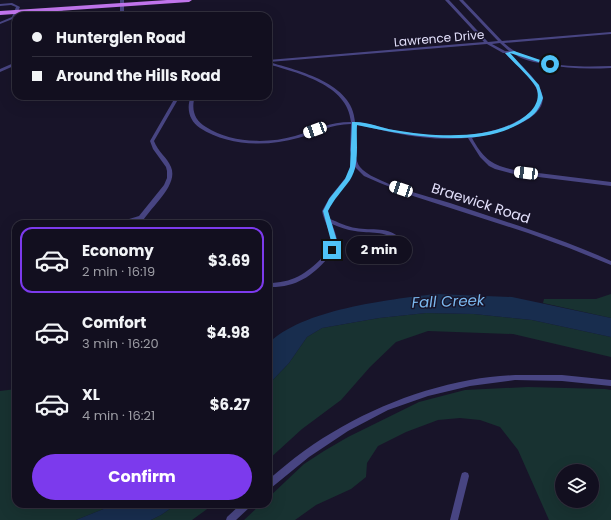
<!DOCTYPE html>
<meta charset="utf-8">
<style>
body{margin:0;font-family:Poppins,sans-serif;background:#1f1d2c;color:#f1f3f6;height:100vh;display:flex;flex-direction:column;font-size:15px;white-space:nowrap}
*{box-sizing:border-box;margin:0}
p{font-size:13px;color:#9c9ca4}
.icon{flex:none;width:22px;height:22px;fill:none;stroke:currentColor;stroke-width:2;stroke-linecap:round;stroke-linejoin:round}
.map{position:relative;flex:1;overflow:hidden}
.side{position:absolute;left:12px;top:220px;width:260px;height:288px;display:flex;flex-direction:column;background:#120f1f;border-radius:12px;box-shadow:0 4px 16px #0002,0 0 0 1px #312f3d}
.side>*{flex:none}
.guide{position:absolute;left:12px;top:12px;width:260px;height:88px;border-radius:12px;box-shadow:0 4px 16px #0002,0 0 0 1px #312f3d;display:grid;align-content:center;height:88px;padding:0 20px;background:#120f1f}
.controls{position:absolute;left:555px;top:464px;display:grid;gap:8px}
.controls a{display:grid;place-items:center;width:44px;height:44px;border-radius:50%;background:#120f1f;box-shadow:0 4px 16px #0002,0 0 0 1px #312f3d;font-size:20px}
.end{position:absolute;width:18px;height:18px;margin:-9px;border:5px solid #4fc3f7;background:#111;box-shadow:0 0 0 2px #111}
.from{border-radius:50%}
.bubble{position:absolute;height:28px;border-radius:14px;background:#120f1f;box-shadow:0 4px 16px #0002,0 0 0 1px #312f3d;font-size:13px;font-weight:700;line-height:28px;text-align:center}
.car{position:absolute;width:12px;height:24px;margin:-12px -6px;border-radius:5px;box-shadow:0 0 3px 1px #0007;background:linear-gradient(#fff 24%,#345 0 40%,#fff 0 76%,#345 0 86%,#fff 0)}
.guide b{display:flex;align-items:center;gap:14px;height:38px;font-size:15px}
.guide b+b{border-top:1px solid #312f3d}
.guide i{width:10px;height:10px;background:#f1f3f6}
ul{padding:7px 0 0;list-style:none}
li{display:flex;align-items:center;gap:12px;height:66px;margin:0 8px 6px;padding:0 12px;border:2px solid transparent;border-radius:12px}
li div{flex:1}
li b{display:block;font-size:15px}
li em{font-style:normal;font-weight:700}
li.active{border-color:#7c3aed}
li>.icon{width:36px;height:36px;stroke-width:1.5}
.button{display:flex;gap:8px;margin-top:auto;padding:8px 20px}
.button a{flex:1;height:46px;border-radius:24px;background:#7c3aed;color:#fff;font-size:16px;font-weight:700;line-height:46px;text-align:center}
.map>svg:first-child{display:block}
.green{fill:#183231;fill-rule:evenodd}
.water{fill:#182d4e}
.lines{fill:none;stroke-linecap:round;stroke-linejoin:round}
.street{fill:#484582;fill-rule:evenodd}
.primary{fill:#c175ed;fill-rule:evenodd}
.route{fill:#4fc3f7}
.labels{text-anchor:middle;dominant-baseline:central;stroke-width:3;stroke-linejoin:round;paint-order:stroke}
.far-street-label{font-size:12px;fill:#e3e0fb;stroke:#181429}
.street-label{font-size:14px;fill:#e3e0fb;stroke:#181429}
.water-label{font-size:15px;font-style:italic;fill:#7bb8ee;stroke:#181429}
</style>
<div class="map">
<svg width="611" height="520" viewBox="0 0 611 520">
<rect width="100%" height="100%" fill="#181429"/>
<path class="green" d="M611,294V318L543,303L544,299H596Z
M426,313L474,314L532,320L611,337V357L513,334L428,331L396,342L370,367L341,400L302,429L268,460V385L289,363L307,337L322,328L379,318Z
M528,387L605,389L611,390V520H549L518,450L500,427L480,420L460,418L438,420L406,432L378,446L367,463L366,477L351,489L316,505L295,520H244L261,504H268V498L304,464L324,451L348,437L419,402L465,390ZM562,471H592V501H562Z
M16,389V504H116L76,520H0V391Z
M177,504H214L192,520H151L161,515Z"/>
<path class="water" d="M435,294L512,297L611,318V337L532,320L474,314L426,313L379,318L322,328L307,337L289,363L268,385V344C302,309 388,300 435,294Z
M116,504H177L161,515L151,520H76Z"/>
<g class="lines">
<path class="street" d="M120,0H124V16H120Z
M445,0H449L488,42L498,41L459,0H463L502,41L611,32V34L504,43C531,68 577,67 611,66V68C589,69 567,69 545,64C537,63 528,61 521,58C517,56 514,53 509,53C520,65 535,76 541,91C554,120 491,135 472,138C483,158 491,165 514,170L611,182V186L514,174L495,169L489,166L480,157L468,138C443,140 419,138 395,133C382,131 369,126 355,125C356,138 352,155 360,167C371,182 430,197 450,203C477,212 504,221 531,230C558,239 585,249 611,261V265L569,248L528,233L413,196L380,183L364,176L355,167C350,184 332,194 328,210C328,213 329,216 330,219C338,222 347,227 356,228C372,231 389,226 401,239L402,240L401,241H397C385,230 370,234 355,231C347,230 339,227 332,224C334,230 338,238 337,245C336,250 332,254 328,258C311,277 295,288 268,287V283C292,283 306,274 323,257C326,253 331,250 331,244C332,233 324,222 322,211L330,197L347,176L353,162L350,150L351,124C331,124 317,133 298,138C267,147 228,146 200,128C189,121 186,108 191,96H195C191,109 194,120 206,127C231,143 267,144 295,136C314,130 330,122 351,122C348,84 297,73 268,64V60L484,42ZM500,43L509,51H505L492,44ZM487,44L503,53H505C515,65 534,78 538,93C541,103 532,112 524,117C487,141 439,138 397,131C383,128 369,123 355,122C353,83 299,71 269,62Z
M12,3L20,7L15,18L0,24V22L12,17L16,7L11,5L0,6V4Z
M60,8L63,9L61,16H57Z
M16,62V65L0,72V69Z
M176,96H180L154,141C158,152 167,157 171,167C179,186 149,208 141,224H135L137,221L125,224H115L116,223L139,216L164,185L167,178V171L166,167L153,149L150,141Z
M515,375H562L611,380V386L562,381L515,380L470,386L428,396L388,410L348,431L309,457L271,488L268,489V480C280,470 291,460 304,451C353,416 410,391 470,380C485,377 500,376 515,375Z
M465,472L468,473L469,476L458,520H450L461,476L462,473Z
M241,504H251L250,507L236,520H226L227,517Z"/>
<path class="primary" d="M167,0H192L189,2L0,15V11Z"/>
</g>
<path class="route" d="M514,51L552,64L548,65L510,53L539,85L543,98C542,101 540,106 538,109C534,116 526,120 519,124C475,149 404,135 357,125C356,143 360,165 350,180C342,191 334,199 328,211L337,241L334,252H330L331,241L323,211L329,199L345,179L350,167L352,122C366,121 381,128 394,130C434,137 499,142 530,112C537,105 540,96 536,87C530,77 513,62 505,53Z"/>
<g class="labels">
<g class="far-street-label">
<text transform="translate(439 38) rotate(-5)">Lawrence Drive</text>
</g>
<g class="street-label">
<text transform="translate(481 203) rotate(18)">Braewick Road</text>
</g>
<g class="water-label">
<text transform="translate(448 301) rotate(-2)">Fall Creek</text>
</g>
</g>
</svg>
<div class="controls">
<a><svg class="icon" aria-label="layers" viewBox="0 0 24 24"><path d="M12 4l9 5-9 5-9-5zM3 14l9 5 9-5"/></svg></a>
</div>
<i class="end from" style="left:550px;top:64px"></i>
<i class="end" style="left:332px;top:250px"></i>
<div class="bubble" style="left:346px;top:236px;width:66px">2 min</div>
<i class="car" style="left:315px;top:130px;rotate:250deg"></i>
<i class="car" style="left:526px;top:173px;rotate:277deg"></i>
<i class="car" style="left:401px;top:189px;rotate:289deg"></i>
<div class="guide">
<b><i class="from"></i>Hunterglen Road</b>
<b><i></i>Around the Hills Road</b>
</div>
<section class="side">
<ul>
<li class="active"><svg class="icon" aria-label="car" viewBox="0 0 24 24"><path d="M5 17H2v-5l4-1 3-4h7l3 4 3 1v5h-3M9 17h6M6 11h13"/><circle cx="7" cy="17" r="2"/><circle cx="17" cy="17" r="2"/></svg><div><b>Economy</b><p>2 min · 16:19</p></div><em>$3.69</em></li>
<li><svg class="icon" aria-label="car" viewBox="0 0 24 24"><path d="M5 17H2v-5l4-1 3-4h7l3 4 3 1v5h-3M9 17h6M6 11h13"/><circle cx="7" cy="17" r="2"/><circle cx="17" cy="17" r="2"/></svg><div><b>Comfort</b><p>3 min · 16:20</p></div><em>$4.98</em></li>
<li><svg class="icon" aria-label="car" viewBox="0 0 24 24"><path d="M5 17H2v-5l4-1 3-4h7l3 4 3 1v5h-3M9 17h6M6 11h13"/><circle cx="7" cy="17" r="2"/><circle cx="17" cy="17" r="2"/></svg><div><b>XL</b><p>4 min · 16:21</p></div><em>$6.27</em></li>
</ul>
<div class="button"><a>Confirm</a></div>
</section>
</div>
